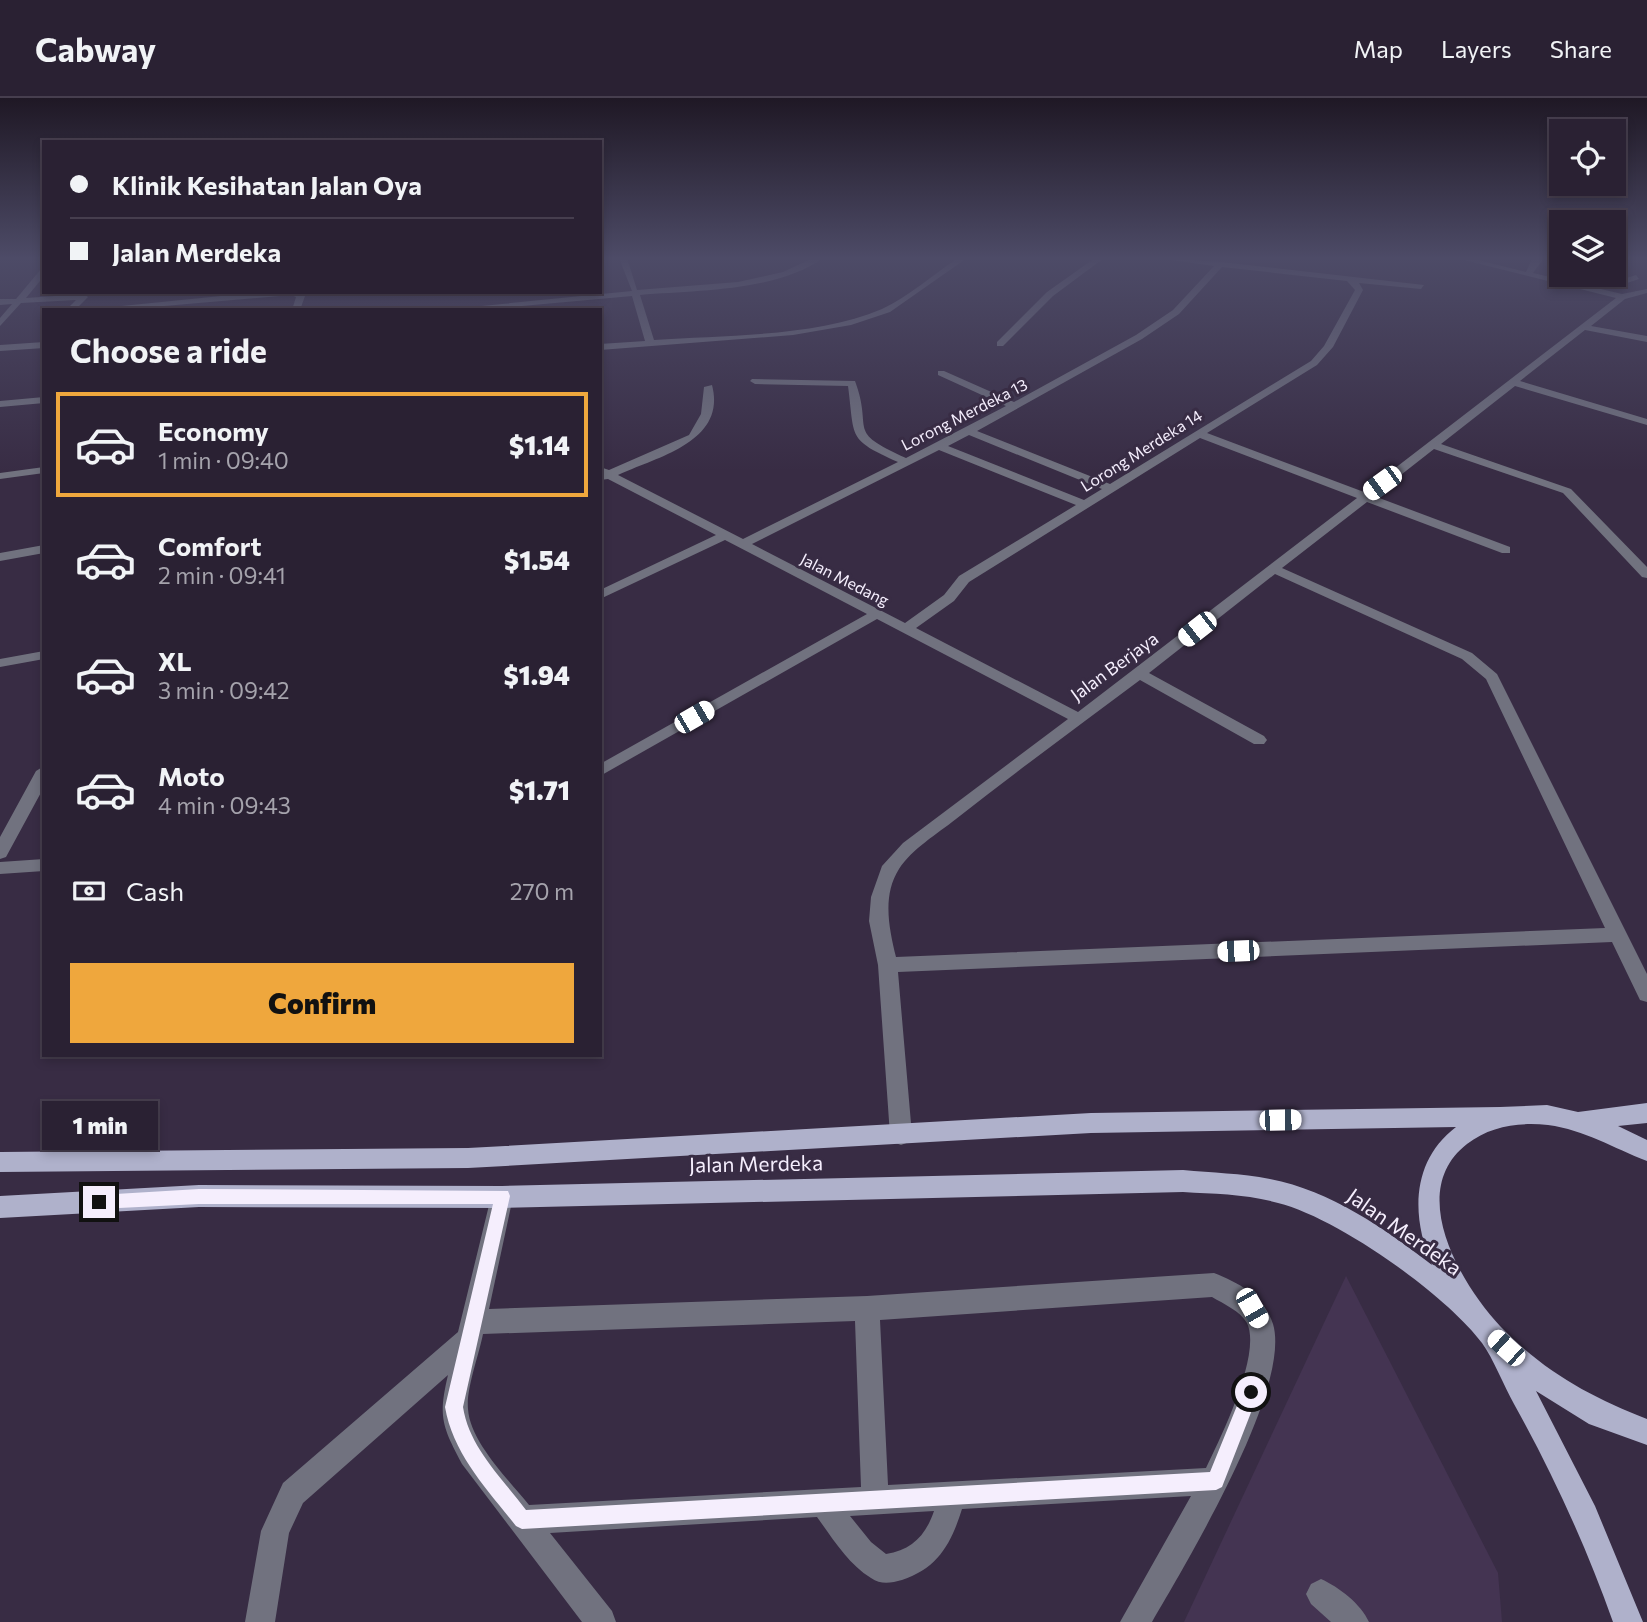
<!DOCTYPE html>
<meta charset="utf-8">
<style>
body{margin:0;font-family:Commissioner,sans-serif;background:#32293b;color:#f1f3f6;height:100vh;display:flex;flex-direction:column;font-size:26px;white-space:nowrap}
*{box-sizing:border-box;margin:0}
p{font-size:23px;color:#a5a3ac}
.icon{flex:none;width:38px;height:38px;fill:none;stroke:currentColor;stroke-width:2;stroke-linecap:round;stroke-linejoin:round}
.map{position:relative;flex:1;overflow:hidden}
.details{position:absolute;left:42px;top:210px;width:560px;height:749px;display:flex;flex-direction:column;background:#2a2133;border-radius:0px;box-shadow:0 4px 10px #0003,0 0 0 2px #463e4e}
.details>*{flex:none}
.top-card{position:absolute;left:42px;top:42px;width:560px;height:154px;border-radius:0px;box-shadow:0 4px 10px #0003,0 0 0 2px #463e4e;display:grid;align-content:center;height:154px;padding:0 28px;background:#2a2133}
.controls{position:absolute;left:1549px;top:21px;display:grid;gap:14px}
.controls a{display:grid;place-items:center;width:77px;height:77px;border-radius:0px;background:#2a2133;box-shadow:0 4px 10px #0003,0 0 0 2px #463e4e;font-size:35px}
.end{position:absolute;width:32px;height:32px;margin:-16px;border:9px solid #f5eefd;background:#111;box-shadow:0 0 0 4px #111}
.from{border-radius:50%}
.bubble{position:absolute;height:49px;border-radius:0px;background:#2a2133;box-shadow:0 4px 10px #0003,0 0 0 2px #463e4e;font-size:23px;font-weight:800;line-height:49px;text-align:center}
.car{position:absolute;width:21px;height:42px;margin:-21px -10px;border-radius:9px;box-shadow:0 0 5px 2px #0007;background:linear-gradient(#fff 24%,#345 0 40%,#fff 0 76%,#345 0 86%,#fff 0)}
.top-card b{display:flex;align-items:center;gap:24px;height:66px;font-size:26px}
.top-card b+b{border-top:2px solid #463e4e}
.top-card i{width:18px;height:18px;background:#f1f3f6}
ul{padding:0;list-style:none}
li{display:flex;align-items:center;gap:21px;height:105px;margin:0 14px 10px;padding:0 14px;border:4px solid transparent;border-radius:0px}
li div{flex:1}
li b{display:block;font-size:26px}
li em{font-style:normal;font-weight:800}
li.current{border-color:#efa73d}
li>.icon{width:63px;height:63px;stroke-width:1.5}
h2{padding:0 28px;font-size:32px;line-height:84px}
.pay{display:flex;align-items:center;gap:18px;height:77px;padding:0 28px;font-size:26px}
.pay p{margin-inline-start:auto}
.cta{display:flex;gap:14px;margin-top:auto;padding:14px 28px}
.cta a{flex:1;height:80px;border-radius:0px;background:#efa73d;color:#111;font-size:28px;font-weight:800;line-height:80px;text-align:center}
header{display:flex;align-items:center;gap:42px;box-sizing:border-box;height:98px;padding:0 35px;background:#2a2133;border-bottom:2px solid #463e4e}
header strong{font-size:33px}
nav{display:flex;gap:38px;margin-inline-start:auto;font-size:24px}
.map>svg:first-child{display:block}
.built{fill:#443452}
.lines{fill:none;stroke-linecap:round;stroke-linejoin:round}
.minor{fill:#71727f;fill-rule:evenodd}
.major{fill:#afb1cb;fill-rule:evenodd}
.route{fill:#f5eefd}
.labels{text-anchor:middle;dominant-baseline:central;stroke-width:6;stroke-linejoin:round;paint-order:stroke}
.far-street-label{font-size:16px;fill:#f5eefd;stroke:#382c44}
.street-label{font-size:18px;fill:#f5eefd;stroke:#382c44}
.near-street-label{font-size:21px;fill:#f5eefd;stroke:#382c44}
</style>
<header>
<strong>Cabway</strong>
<nav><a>Map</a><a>Layers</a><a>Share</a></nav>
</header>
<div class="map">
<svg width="1647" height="1524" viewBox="0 0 1647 1524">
<rect width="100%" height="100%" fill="#382c44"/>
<path class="built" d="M1346,1178L1498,1475L1502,1524H1184Z"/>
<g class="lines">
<path class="minor" d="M619,160H627L637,192L738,184L783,174L813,160H823C776,194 696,192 640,197L654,242C726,237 816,239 882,211C908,199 934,176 958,160H967L890,214L851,227L793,237L600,252V246L645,243L632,198L477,212H441L632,193Z
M1095,160H1104L1053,198L1003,248H997V244L1047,194Z
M1157,160L1221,164L1424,187L1421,191L1359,185L1363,192L1333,249L1317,267L1207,335L1364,394L1616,200L1456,160H1470L1526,174L1532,161L1544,160L1533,175L1622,196L1647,191V195L1625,201L1591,228L1647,238V244L1585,232L1520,283L1647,321V327L1515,288L1441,346L1571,391L1647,469V480L1642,479L1563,395L1434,351L1374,398L1510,449V455H1502L1367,404L1282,470L1472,555L1497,576L1647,876V904L1640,902L1612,844L898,874L912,1037L909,1044L901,1047L893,1044L890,1037L878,867L869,823L871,799L882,768L903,745L1068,621L877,521L600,678V666L867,516L725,442L600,501V492L716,437L608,381L600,382V369L609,372L689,337L701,316L704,289L712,287C727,344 657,359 618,377L743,441L898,364C847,341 855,341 848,288L755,286L750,283L752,281L855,283C874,334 844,332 906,360L1006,308L938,277V273H944L1014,304L1136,237L1173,212L1214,168ZM1222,169L1347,183L1355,192L1324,248L1311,263L1110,386L977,333L1142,241L1179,216ZM969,337L1102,391L1084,402L948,348ZM1200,340L1357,400L1078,614L916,530L954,503L969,484ZM939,352L1076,407L959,478L944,497L905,525L752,446ZM1275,476L1462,561L1486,581L1605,830L896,859C889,830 882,798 899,771C912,751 937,736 956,721C1016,674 1078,628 1140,582L1254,646H1264L1267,642L1264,638L1149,575Z
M1561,164V177H1564L1561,178L1551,169Z
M41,171H44V178L26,200L84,196L88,199L75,212H66L76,202L21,205L0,228V220L12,206L0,207V201H16Z
M1636,177L1639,181L1618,188L1595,184L1599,182L1617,183Z
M261,194H299L305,198L300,212H292L296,199L291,197L118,212H82Z
M44,244V250L0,253V247Z
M44,299V305L0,309V303Z
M44,369V375L0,381V375Z
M44,447V455L0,463V455Z
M44,553V561L0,569V561Z
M44,668V689L6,759L0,761V739L36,673Z
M44,761V773L0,776V764Z
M502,1088L510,1091L513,1099L489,1211L867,1198L1214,1175C1239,1185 1264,1198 1273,1226C1292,1290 1186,1465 1152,1524H1120L1191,1398L962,1411C951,1446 938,1470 902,1482C891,1485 881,1487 871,1480C848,1466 833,1441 817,1419L550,1435L612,1513L616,1524H582L462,1366C442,1328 438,1319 448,1277L303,1405L289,1435L275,1524H245L261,1433L283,1385L458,1234L491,1099L494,1091ZM1212,1199C1224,1206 1240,1213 1247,1225C1262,1256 1220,1341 1206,1370L888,1387L880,1222ZM855,1223L861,1389L529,1407C509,1382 470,1344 468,1311C466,1291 479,1257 483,1236ZM934,1413C926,1437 912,1452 886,1456L871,1444L850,1418Z
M1321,1481C1339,1489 1361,1506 1369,1524H1331L1311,1506L1306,1496L1311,1486Z"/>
<path class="major" d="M1647,1005V1025L1618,1028L1647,1042V1063C1613,1050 1585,1032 1548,1027C1519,1024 1490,1028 1467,1046C1406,1093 1460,1185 1500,1228C1543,1273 1590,1299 1647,1321V1347L1589,1326L1536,1293L1595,1408L1643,1524H1613C1586,1448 1553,1376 1514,1306C1504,1288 1493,1260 1482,1245C1445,1196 1338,1120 1278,1105C1247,1096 1215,1096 1183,1094L502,1110L199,1109L0,1120V1098L199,1087L502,1088L1183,1072C1212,1075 1241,1075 1270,1081C1331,1093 1384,1130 1432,1167C1411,1119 1411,1063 1456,1029L1091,1035L468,1070L0,1074V1054L468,1050L1091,1015L1500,1009L1547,1007L1578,1014Z"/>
</g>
<linearGradient id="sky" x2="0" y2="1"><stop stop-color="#1f1825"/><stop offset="0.43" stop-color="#4d4b67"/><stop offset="1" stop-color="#4d4b67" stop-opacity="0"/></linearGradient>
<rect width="1647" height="373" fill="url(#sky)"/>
<path class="route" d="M199,1091L508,1093L510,1098L463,1309C469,1349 502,1380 526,1412L1210,1374L1245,1288L1251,1286L1257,1288L1259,1294L1222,1389L1216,1392L522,1431L516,1428C487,1391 453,1356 445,1309L493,1106H199L99,1111L92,1104L99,1097Z"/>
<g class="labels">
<g class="far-street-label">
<text transform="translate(964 316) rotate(-27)">Lorong Merdeka 13</text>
<text transform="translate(1141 352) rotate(-32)">Lorong Merdeka 14</text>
<text transform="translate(845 481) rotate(27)">Jalan Medang</text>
</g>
<g class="street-label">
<text transform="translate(1114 568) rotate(-36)">Jalan Berjaya</text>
</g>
<g class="near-street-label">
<text transform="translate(756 1065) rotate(-1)">Jalan Merdeka</text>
<text transform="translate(1405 1133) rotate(35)">Jalan Merdeka</text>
</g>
</g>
</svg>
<div class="controls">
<a><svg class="icon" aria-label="locate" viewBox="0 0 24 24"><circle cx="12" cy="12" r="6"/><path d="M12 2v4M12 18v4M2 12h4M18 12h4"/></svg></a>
<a><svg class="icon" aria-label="layers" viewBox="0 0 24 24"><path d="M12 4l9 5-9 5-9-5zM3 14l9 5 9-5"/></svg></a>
</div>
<i class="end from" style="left:1251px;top:1294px"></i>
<i class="end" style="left:99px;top:1104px"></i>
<div class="bubble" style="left:42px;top:1003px;width:116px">1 min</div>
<i class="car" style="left:1382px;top:385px;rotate:234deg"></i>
<i class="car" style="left:1197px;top:531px;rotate:232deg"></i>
<i class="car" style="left:694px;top:619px;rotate:60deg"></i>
<i class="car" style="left:1238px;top:853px;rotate:268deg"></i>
<i class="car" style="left:1280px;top:1022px;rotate:89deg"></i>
<i class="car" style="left:1252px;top:1210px;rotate:150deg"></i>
<i class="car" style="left:1506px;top:1250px;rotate:312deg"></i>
<div class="top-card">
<b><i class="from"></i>Klinik Kesihatan Jalan Oya</b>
<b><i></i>Jalan Merdeka</b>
</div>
<section class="details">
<h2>Choose a ride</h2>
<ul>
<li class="current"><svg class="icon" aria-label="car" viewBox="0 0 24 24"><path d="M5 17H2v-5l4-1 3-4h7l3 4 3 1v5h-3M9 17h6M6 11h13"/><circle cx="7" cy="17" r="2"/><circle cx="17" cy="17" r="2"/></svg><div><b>Economy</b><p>1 min · 09:40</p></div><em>$1.14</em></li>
<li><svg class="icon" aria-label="car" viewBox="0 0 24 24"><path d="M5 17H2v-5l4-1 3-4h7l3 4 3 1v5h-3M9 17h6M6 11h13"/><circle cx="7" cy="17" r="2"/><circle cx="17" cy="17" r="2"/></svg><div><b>Comfort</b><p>2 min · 09:41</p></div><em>$1.54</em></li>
<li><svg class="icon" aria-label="car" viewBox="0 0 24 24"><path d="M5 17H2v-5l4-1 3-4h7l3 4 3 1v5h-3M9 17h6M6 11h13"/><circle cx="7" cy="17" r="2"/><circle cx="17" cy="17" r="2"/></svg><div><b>XL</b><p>3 min · 09:42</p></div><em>$1.94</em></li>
<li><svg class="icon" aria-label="car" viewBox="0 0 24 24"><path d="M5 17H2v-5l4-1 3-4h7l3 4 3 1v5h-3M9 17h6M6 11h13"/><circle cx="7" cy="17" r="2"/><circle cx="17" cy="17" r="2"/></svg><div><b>Moto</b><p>4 min · 09:43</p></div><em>$1.71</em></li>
</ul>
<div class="pay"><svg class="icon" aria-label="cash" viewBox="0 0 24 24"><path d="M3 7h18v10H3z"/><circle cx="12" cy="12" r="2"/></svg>Cash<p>270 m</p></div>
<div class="cta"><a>Confirm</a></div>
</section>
</div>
